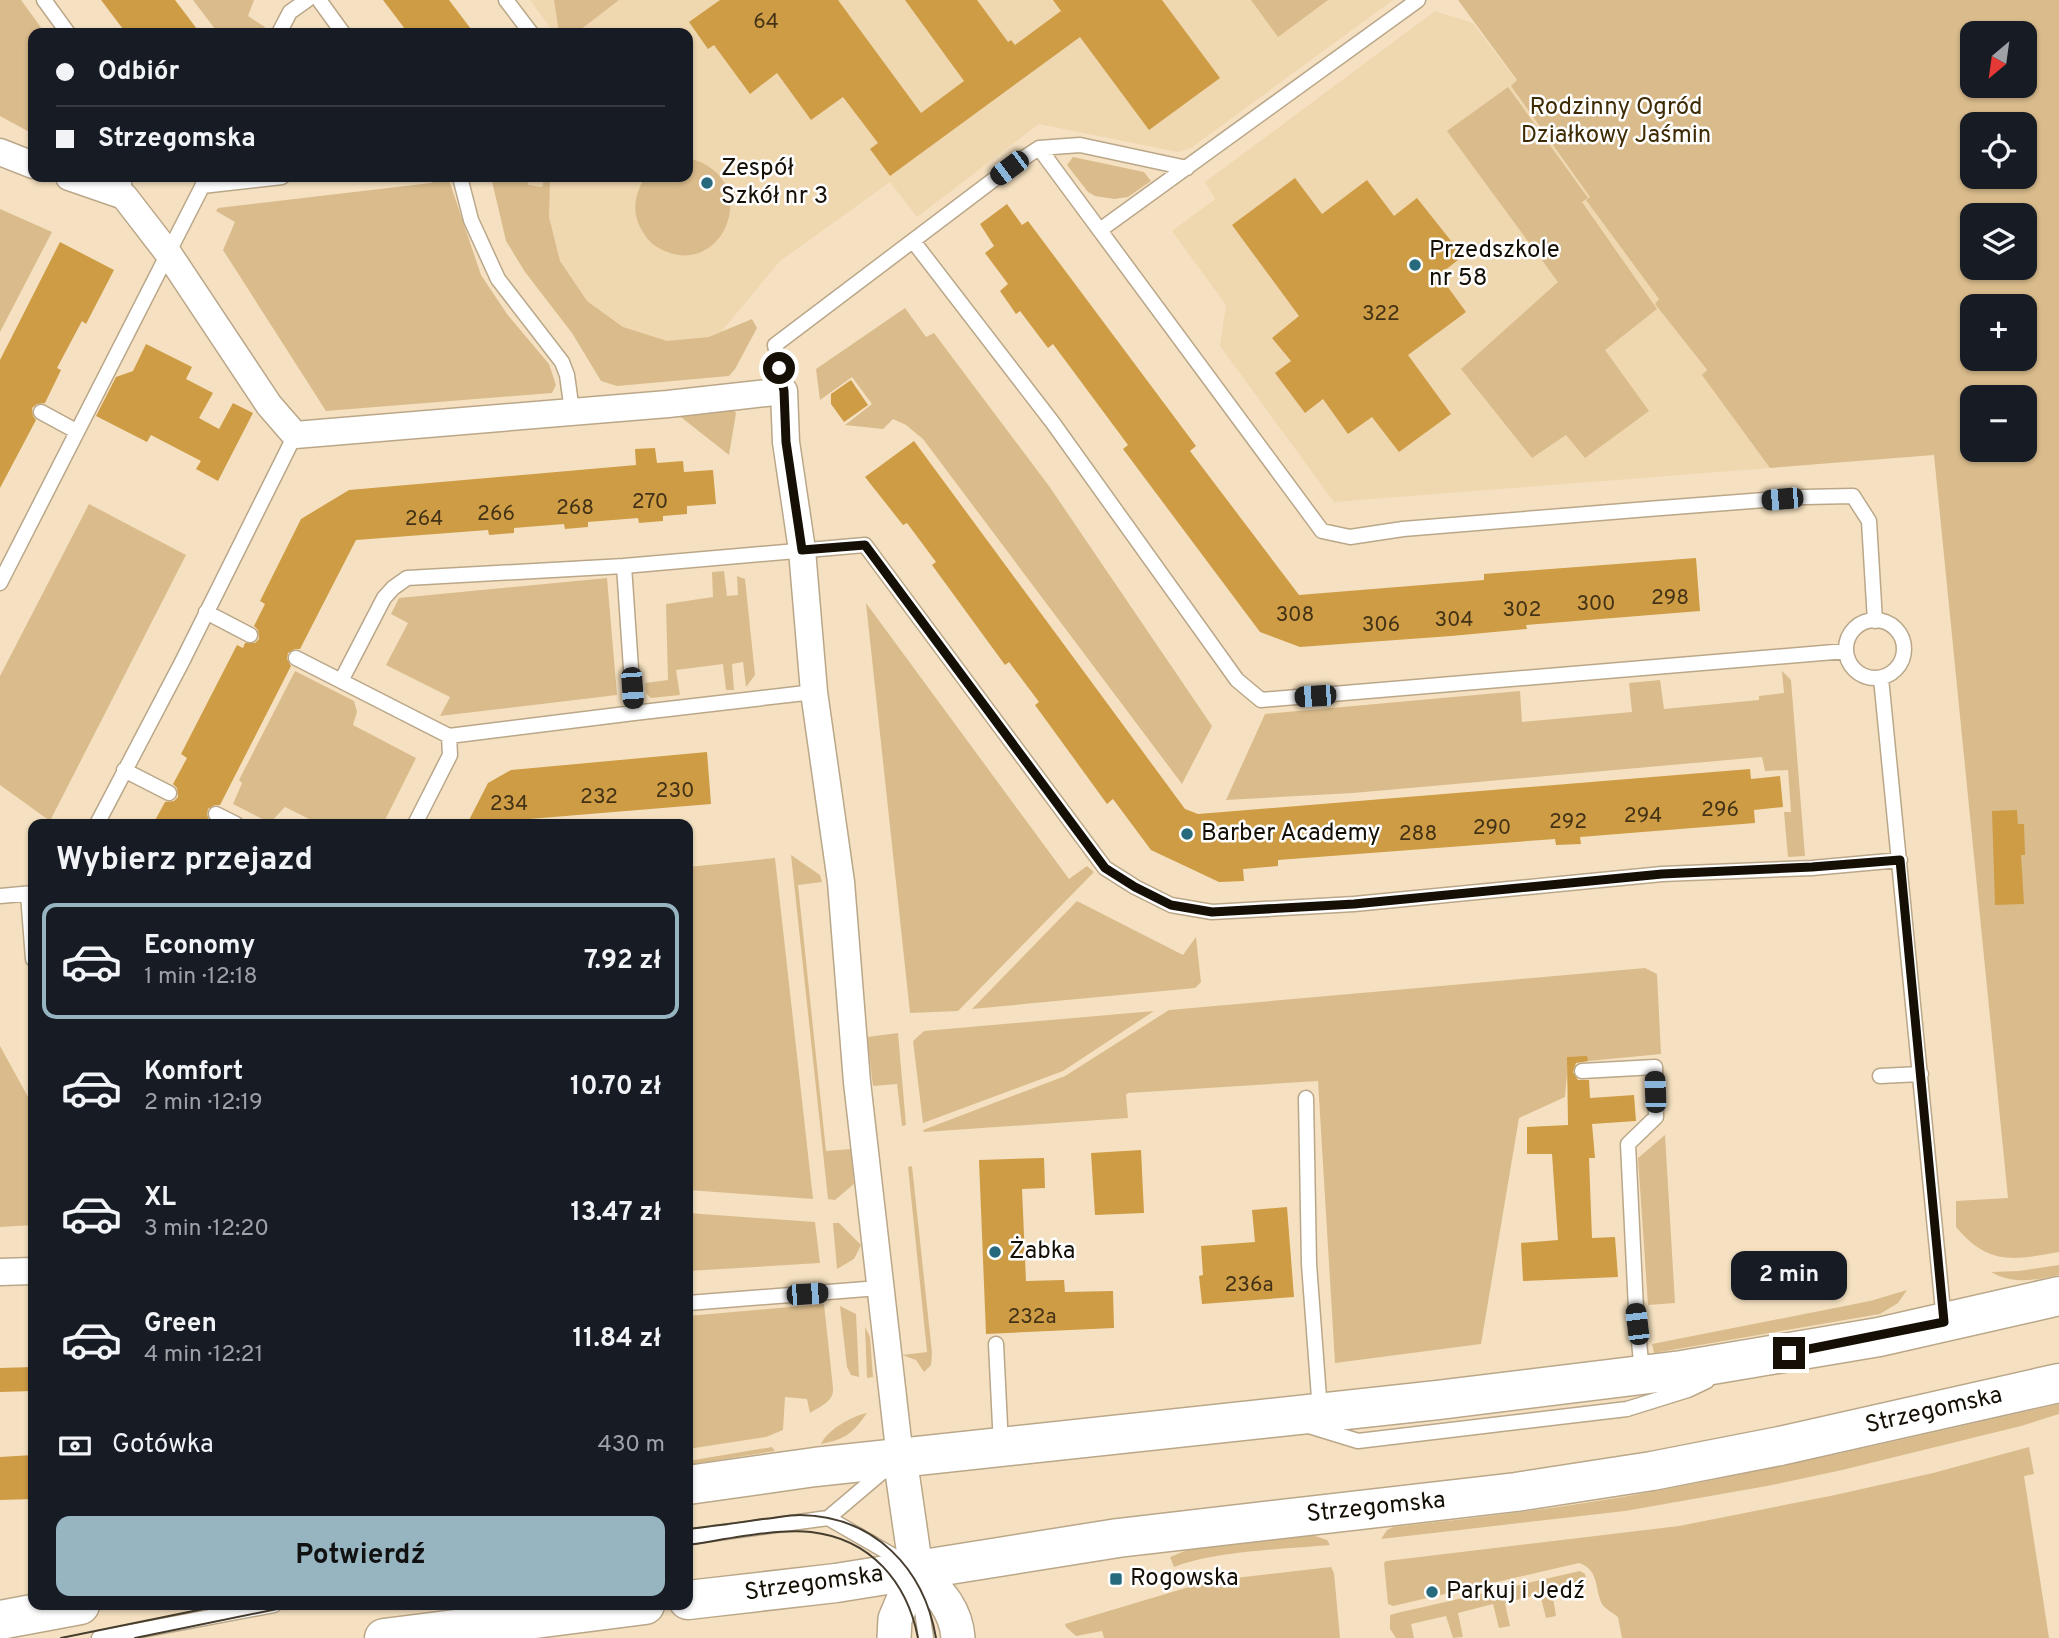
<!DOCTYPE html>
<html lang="pl">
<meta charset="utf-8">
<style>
body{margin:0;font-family:Overpass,sans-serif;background:#20242c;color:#f1f3f6;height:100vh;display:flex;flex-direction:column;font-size:26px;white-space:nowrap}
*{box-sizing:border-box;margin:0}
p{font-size:23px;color:#9ea1a6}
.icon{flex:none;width:38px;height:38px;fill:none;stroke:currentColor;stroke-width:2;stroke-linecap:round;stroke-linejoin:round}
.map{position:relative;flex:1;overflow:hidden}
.details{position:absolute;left:28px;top:819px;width:665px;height:791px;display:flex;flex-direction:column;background:#171b24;border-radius:14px;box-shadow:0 2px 5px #0004}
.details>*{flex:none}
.banner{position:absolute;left:28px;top:28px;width:665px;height:154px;border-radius:14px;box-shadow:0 2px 5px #0004;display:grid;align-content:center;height:154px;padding:0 28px;background:#171b24}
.needle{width:46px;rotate:209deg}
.buttons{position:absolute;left:1960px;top:21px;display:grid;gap:14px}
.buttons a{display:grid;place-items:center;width:77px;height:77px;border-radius:14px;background:#171b24;box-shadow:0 2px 5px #0004;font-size:35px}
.end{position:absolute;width:32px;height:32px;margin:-16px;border:9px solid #150f05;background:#fff;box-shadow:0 0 0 4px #fff}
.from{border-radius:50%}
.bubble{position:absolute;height:49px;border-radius:14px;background:#171b24;box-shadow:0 2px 5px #0004;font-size:23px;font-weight:700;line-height:49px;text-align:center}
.car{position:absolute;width:21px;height:42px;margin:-21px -10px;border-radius:9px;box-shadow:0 0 5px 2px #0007;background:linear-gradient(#222 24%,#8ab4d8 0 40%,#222 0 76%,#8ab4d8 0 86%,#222 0)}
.banner b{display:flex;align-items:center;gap:24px;height:66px;font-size:26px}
.banner b+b{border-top:2px solid #363941}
.banner i{width:18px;height:18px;background:#f1f3f6}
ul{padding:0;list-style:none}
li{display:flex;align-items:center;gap:21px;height:116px;margin:0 14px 10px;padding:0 14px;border:4px solid transparent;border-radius:14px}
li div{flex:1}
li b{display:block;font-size:26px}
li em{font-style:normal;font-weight:700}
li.active{border-color:#97b5c0}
li>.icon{width:63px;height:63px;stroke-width:1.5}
h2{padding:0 28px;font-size:32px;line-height:84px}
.pay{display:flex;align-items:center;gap:18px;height:77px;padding:0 28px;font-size:26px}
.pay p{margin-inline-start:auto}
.cta{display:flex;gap:14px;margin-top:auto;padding:14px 28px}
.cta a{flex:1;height:80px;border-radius:14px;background:#97b5c0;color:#111;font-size:28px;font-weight:700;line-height:80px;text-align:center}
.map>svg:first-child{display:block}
.built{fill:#efd7b0}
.green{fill:#dabc8c;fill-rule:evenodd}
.building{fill:#cd9c45}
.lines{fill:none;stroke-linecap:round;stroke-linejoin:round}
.service-casing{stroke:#baa789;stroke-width:17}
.minor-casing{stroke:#baa789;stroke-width:29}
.tertiary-casing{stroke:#baa789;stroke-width:36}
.secondary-casing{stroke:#baa789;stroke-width:41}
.service{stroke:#fff;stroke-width:14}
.minor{stroke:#fff;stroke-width:26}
.tertiary{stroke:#fff;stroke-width:33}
.secondary{stroke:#fff;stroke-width:38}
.tram{stroke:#463d2e;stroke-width:2}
.route{stroke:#150f05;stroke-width:9}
.poi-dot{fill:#286a7d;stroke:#fff;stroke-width:2.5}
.labels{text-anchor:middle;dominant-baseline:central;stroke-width:5;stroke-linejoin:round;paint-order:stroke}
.number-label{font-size:21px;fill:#433215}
.park-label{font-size:24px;fill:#3e2a03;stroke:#fff}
.poi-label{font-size:24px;fill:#150f05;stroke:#fff;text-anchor:start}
.street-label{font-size:24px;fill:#150f05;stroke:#fff}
</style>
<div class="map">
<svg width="2059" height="1638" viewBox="0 0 2059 1638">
<rect width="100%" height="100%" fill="#f5e1c1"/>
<path class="built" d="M530,0H1393L1191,148L1178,152L1039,124L917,217L890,182L780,261L692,367L559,294L526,178L688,177V33H554Z
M1435,11L1473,23L1517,81L1511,86L1591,198L1587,200L1659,299L1655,304L1707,371L1703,375L1770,468L1334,502L1220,346L1226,305L1172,231L1215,199L1205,182Z"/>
<path class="green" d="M0,0H21L45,33H33V134L0,116Z
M193,0H254L248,16L265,27L262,33H218Z
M554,0H619L576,33H559Z
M1251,0H1328L1278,37Z
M1458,0H2059V1252C2013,1260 1989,1266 1956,1227V1201L2008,1198L1934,455L1770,468L1702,375L1707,370L1655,304L1659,299L1586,200L1590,197L1511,86L1517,80ZM1972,33H2025V86H1972ZM1972,124H2025V177H1972ZM1972,215H2025V268H1972ZM1972,306H2025V359H1972ZM1972,397H2025V450H1972Z
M1508,87L1588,198L1582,202L1657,309L1605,350L1649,411L1585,458L1566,435L1532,458L1461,369L1558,282L1447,131Z
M1073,157L1144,172L1151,181L1128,197L1114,199L1095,196L1088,192L1067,165Z
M688,158C763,176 727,275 667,252C657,248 648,242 643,232C631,213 634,196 645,177H688Z
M444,177L450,183L481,275L507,314L549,364L556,385L552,393L326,411L223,250L235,222L216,211L218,208L431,183Z
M491,177H527L528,185L542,187L545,177H550L549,217L560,261L587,301L623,327L667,341L709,337L752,319L757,328L735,369L729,376L617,386L601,381L572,333L525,272L506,241Z
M0,209L52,232L0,332Z
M905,308L926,337L934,333L1049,486L1212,726L1182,784L923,439L906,425L893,419L883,429L845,425L872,404L852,377L820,400L816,369Z
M732,408L736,413L729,455L677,414Z
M89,504L186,555L50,821L0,785V676Z
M724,571L727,596L738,595L737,576L745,579L755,675L746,687L743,662L732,664L734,690H726L723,664L676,670L680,695L651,698L646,693L645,683L668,680L666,604L713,597L712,572Z
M607,578L617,695L440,716L450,697L386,665L408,623L391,614L399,598Z
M866,603L1069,879L1087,866L1094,872L958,1011L910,1013Z
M295,671L354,701L357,712L353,725L416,758L383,824H319L285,807L270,823L233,804L242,783L239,780Z
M1782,671L1791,680L1805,856L1788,857L1784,812H1791L1788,770L1765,771L1762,757L1353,793L1226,800L1265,714L1520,691L1522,722L1632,712L1629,683L1660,680L1664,709L1759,700V696L1784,693Z
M791,855L820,875L822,882L798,885L826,1151L851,1149L854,1184L835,1200L828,1199Z
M775,858L813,1199L688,1190V867Z
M1077,901L1183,955L1196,937L1201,982L1195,988L972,1009Z
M1645,968L1657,974L1661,1054L1568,1063L1565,1097L1519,1118L1481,1344L1335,1363L1318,1081L1128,1093L1126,1095L1128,1118L924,1132L923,1130L1065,1076L1169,1010Z
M1154,1011L1063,1071L923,1123L913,1041L924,1031Z
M898,1033L906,1125L902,1126L897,1084L873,1086L867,1037Z
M0,1046L33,1106V1225L0,1227Z
M1665,1135L1675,1303L1648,1305L1638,1158Z
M912,1166L932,1353L931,1365L924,1372L916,1360L902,1355L927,1352L908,1167Z
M688,1213L815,1222L820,1263L688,1271Z
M833,1223H839L861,1245L854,1259L837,1269Z
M2059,1265V1275C2035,1280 2014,1285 1991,1272L2019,1271Z
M1907,1290L1898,1303L1880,1314L1654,1353L1652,1344L1870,1301Z
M824,1304L833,1388C834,1402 820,1406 810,1413L807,1399L785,1397L783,1430L766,1437L688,1449V1316Z
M840,1306L856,1314L859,1377L851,1375L847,1367Z
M865,1327L870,1337L873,1377L867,1378Z
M2059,1404V1414L2021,1426L1842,1470L1767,1486L1625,1511L1381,1539L1387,1530L1393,1527C1483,1517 1572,1507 1661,1490C1794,1465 1926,1434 2059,1404Z
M867,1413C852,1434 846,1439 821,1444C827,1430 852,1416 867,1413Z
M772,1447L775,1451L688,1465V1461Z
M2029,1447L2034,1474L2024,1476L2049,1638H1622L1618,1617C1612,1612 1603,1608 1601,1602C1595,1586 1598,1569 1579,1563L1393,1606L1388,1604L1384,1563L1386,1561L1679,1526L1835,1495L1933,1473Z
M1312,1535L1327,1540L1330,1545C1286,1549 1214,1551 1174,1567L1170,1557L1192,1548Z
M1331,1567L1334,1573L1340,1638H1104L1102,1631L1076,1636L1066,1627L1065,1624L1209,1581Z
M1580,1571L1585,1574L1587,1582L1552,1591L1556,1616L1546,1618L1540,1594L1505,1603L1510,1626L1499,1628L1493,1604L1458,1613L1463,1637L1453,1638L1446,1616L1411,1624L1414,1638H1396L1390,1629V1615L1397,1613Z"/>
<path class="building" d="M101,0H175L200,33H126Z
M383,0H449L474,33H408Z
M720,0H838L921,113L964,81L905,0H977L1008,42L1011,40L1015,45L1061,11L1053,0H1162L1220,78L1149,130L1080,37L890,176L870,149L878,143L843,97L811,120L777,73L750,94L714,45L708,49L689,22Z
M1295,178L1322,214L1367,180L1394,216L1417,198L1463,256L1439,275L1466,312L1408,355L1451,414L1399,452L1372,417L1348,434L1323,399L1305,413L1275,373L1291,361L1272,338L1299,316L1232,225Z
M1007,204L1022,225L1028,221L1196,446L1190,451L1299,595L1484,580V574L1696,558L1700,611L1526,625L1527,629L1451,636L1300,647L1260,632L1123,449L1128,445L1053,344L1048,348L1020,311L1016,314L1000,291L1008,284L985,253L994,246L980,224Z
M60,242L114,270L86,324L82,321L57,368L61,370L45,403L37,404L32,408L33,416L36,420L0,488V360Z
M146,344L192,367L186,379L213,393L199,418L219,429L233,403L253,413L218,481L196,469L201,461L151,435L147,442L96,416L116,377L133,371Z
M851,380L868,405L844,422L831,404V394Z
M914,441L1185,809L1198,814L1750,769L1751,779L1780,776L1783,807L1754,810L1755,823L1580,837L1581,844L1556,845L1555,839L1278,860V866L1243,869L1244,881L1219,882L1151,850L1113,799L1107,804L1035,705L1039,702L1009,662L1005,665L932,565L936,562L907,523L903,525L865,477Z
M655,448L657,463L683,461L684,472L713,470L716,504L687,506V514L663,516V521L639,523L638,518L588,522V527L565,529L564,524L514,528V533L489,535L488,530L356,540L300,649H295L288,653L287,659L291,666L220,805H215L208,809L207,815L211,824H153L165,802L174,801L178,797L177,788L173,784L187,758L181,754L237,645L243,648L245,643H255L259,639L258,630L254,626L265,604L260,601L301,519L349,490L636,465L635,449Z
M707,752L711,804L467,824L488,783L511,770Z
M2017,810L2018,824H2024L2025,855H2021L2024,904L1995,905L1992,811Z
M1587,1056L1588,1061L1576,1063L1573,1072L1578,1080H1589L1590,1098L1634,1095L1636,1121L1592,1124L1595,1158H1589L1592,1238L1615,1237L1618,1277L1523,1281L1521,1243L1558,1240L1552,1154H1527V1127L1568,1125L1567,1057Z
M1141,1150L1144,1213L1095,1215L1091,1153Z
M1044,1158L1045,1188L1022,1189L1026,1281L1064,1280L1065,1292L1113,1291L1114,1328L986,1334L979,1160Z
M1287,1207L1294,1297L1202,1304L1199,1276L1203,1275L1201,1246L1255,1242L1252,1210Z
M33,1367V1391L0,1392V1368Z
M33,1455V1499L0,1500V1457Z"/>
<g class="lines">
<g class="service-casing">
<path id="service" d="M44,0L68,33
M319,0L343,33
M506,0L531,33
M279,33L290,12L307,0
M1039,148L1080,145L1187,168
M124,177V196
M460,177L471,220L498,279L562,362L567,375L572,411
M202,186L282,177
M1100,230L1418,0
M913,241L1053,423L1237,680L1261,700L1846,651
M784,391L775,345L1009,168L1039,148L1322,531L1350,537L1403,529L1648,509L1804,497L1853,496L1869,521L1875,621
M41,412L76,431
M0,583L207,177
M206,612L250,635
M1846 649a29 29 0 1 1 58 0a29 29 0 1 1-58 0Z
M296,658L449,736
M1881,678L1944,1321
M341,681L384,598L393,588L407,578L624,566
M814,692L634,713L624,566L865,545L1105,868L1135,887L1171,905L1212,912L1354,904L1662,874L1812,868L1900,860
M124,770L169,793
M216,814L236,824
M97,824L182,662L295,435
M415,824L450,755L449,736L634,713
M28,894L33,959
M0,896L33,893
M1582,1071L1655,1067L1656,1117L1628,1144L1636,1309L1642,1373
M1880,1076L1921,1074
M1306,1098L1309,1264L1320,1411
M688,1303L879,1288
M996,1344L1001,1446
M1309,1426L1358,1441L1627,1409L1688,1390L1707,1381
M828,1518L906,1563
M688,1537L828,1518L887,1468
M918,1584L926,1638
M99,1638L274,1605"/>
</g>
<g class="minor-casing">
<path id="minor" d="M0,152L33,165
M69,177L124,196L168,253L269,405L295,435L668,404L784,391L786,442L802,550L814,692L841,882L857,1082L900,1458
M0,1272L33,1271"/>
</g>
<g class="tertiary-casing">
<path id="tertiary" d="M916,1569C936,1590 956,1607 958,1638
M894,1638L895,1619L916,1569L900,1458"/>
</g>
<g class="secondary-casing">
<path id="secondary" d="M688,1485L815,1467L1438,1400L1682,1370L1879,1337L2059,1296
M688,1600L836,1583L1118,1538L1516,1492L1652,1471L1780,1446L2059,1383
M0,1620L80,1605
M384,1638L645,1605"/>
</g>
<use href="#service" class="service"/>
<use href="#minor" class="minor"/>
<use href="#tertiary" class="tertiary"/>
<use href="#secondary" class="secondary"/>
<path class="tram" d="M688,1529C713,1526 738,1523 763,1519C775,1518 788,1515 800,1515C874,1516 924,1568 936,1638
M688,1545C723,1540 777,1528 811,1532C871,1539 907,1582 918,1638
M61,1638L223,1605
M135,1638L297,1605"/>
</g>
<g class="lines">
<path class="route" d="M779,368L784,391L786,442L802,550L865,545L1105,868L1135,887L1171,905L1212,912L1354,904L1662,874L1812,867L1900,860L1944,1322L1789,1353"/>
</g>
<g class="poi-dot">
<circle cx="707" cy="183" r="7"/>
<circle cx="1415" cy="265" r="7"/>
<circle cx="1187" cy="834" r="7"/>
<circle cx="995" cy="1252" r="7"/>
<rect x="1109" y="1572" width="14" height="14" rx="3.5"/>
<circle cx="1432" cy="1592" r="7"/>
</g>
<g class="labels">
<g class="number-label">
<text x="766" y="22">64</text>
<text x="1381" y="314">322</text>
<text x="650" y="502">270</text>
<text x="575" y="508">268</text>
<text x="496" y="514">266</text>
<text x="424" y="519">264</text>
<text x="1670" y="598">298</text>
<text x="1596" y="604">300</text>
<text x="1522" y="610">302</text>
<text x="1295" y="615">308</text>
<text x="1454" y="620">304</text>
<text x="1381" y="625">306</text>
<text x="675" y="791">230</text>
<text x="599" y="797">232</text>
<text x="509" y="804">234</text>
<text x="1720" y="810">296</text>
<text x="1643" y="816">294</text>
<text x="1568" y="822">292</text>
<text x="1492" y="828">290</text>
<text x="1418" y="834">288</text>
<text x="1249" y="1285">236a</text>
<text x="1032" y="1317">232a</text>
</g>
<g class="park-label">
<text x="1616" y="108">Rodzinny Ogród<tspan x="1616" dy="28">Działkowy Jaśmin</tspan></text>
</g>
<g class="poi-label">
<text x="721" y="169">Zespół<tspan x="721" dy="28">Szkół nr 3</tspan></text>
<text x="1429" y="251">Przedszkole<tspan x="1429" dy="28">nr 58</tspan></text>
<text x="1201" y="834">Barber Academy</text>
<text x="1009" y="1252">Żabka</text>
<text x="1130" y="1579">Rogowska</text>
<text x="1446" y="1592">Parkuj i Jedź</text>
</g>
<g class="street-label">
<text transform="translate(1934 1411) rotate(-13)">Strzegomska</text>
<text transform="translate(1376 1508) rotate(-6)">Strzegomska</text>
<text transform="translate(814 1584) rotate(-8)">Strzegomska</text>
</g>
</g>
</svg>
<div class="buttons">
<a><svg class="needle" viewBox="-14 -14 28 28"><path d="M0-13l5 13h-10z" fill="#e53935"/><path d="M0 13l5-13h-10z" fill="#9ea1a6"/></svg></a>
<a><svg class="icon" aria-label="locate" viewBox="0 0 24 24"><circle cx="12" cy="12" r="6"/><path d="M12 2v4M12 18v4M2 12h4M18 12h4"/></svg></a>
<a><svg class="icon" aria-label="layers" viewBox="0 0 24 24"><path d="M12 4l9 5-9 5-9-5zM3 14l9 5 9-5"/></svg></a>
<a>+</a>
<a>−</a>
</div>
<i class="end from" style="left:779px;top:368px"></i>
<i class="end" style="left:1789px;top:1353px"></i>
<div class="bubble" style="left:1731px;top:1251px;width:116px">2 min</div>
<i class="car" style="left:1009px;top:168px;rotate:233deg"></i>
<i class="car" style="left:1782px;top:499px;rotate:265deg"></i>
<i class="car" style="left:632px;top:688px;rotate:176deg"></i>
<i class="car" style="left:1315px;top:696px;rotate:266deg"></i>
<i class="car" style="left:1655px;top:1092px;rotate:358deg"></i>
<i class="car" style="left:807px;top:1294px;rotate:86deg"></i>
<i class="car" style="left:1637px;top:1324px;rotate:353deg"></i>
<div class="banner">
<b><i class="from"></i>Odbiór</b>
<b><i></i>Strzegomska</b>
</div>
<section class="details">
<h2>Wybierz przejazd</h2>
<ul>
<li class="active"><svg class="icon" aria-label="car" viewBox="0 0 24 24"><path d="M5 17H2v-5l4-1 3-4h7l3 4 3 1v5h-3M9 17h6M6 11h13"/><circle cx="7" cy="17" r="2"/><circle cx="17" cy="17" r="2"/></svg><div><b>Economy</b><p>1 min · 12:18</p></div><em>7.92 zł</em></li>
<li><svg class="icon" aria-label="car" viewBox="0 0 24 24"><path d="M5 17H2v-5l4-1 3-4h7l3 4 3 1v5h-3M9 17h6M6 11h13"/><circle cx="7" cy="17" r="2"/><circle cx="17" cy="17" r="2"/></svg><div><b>Komfort</b><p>2 min · 12:19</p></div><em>10.70 zł</em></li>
<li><svg class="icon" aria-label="car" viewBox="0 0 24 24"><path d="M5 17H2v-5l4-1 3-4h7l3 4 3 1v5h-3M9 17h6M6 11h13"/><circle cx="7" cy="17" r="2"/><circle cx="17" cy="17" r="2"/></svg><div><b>XL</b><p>3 min · 12:20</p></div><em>13.47 zł</em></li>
<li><svg class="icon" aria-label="car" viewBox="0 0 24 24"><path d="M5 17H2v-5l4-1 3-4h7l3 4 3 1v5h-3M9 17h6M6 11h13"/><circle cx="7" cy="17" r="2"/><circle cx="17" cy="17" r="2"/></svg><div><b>Green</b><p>4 min · 12:21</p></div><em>11.84 zł</em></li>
</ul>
<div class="pay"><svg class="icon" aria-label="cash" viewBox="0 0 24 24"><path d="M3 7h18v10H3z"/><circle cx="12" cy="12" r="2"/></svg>Gotówka<p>430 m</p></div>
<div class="cta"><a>Potwierdź</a></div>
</section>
</div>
